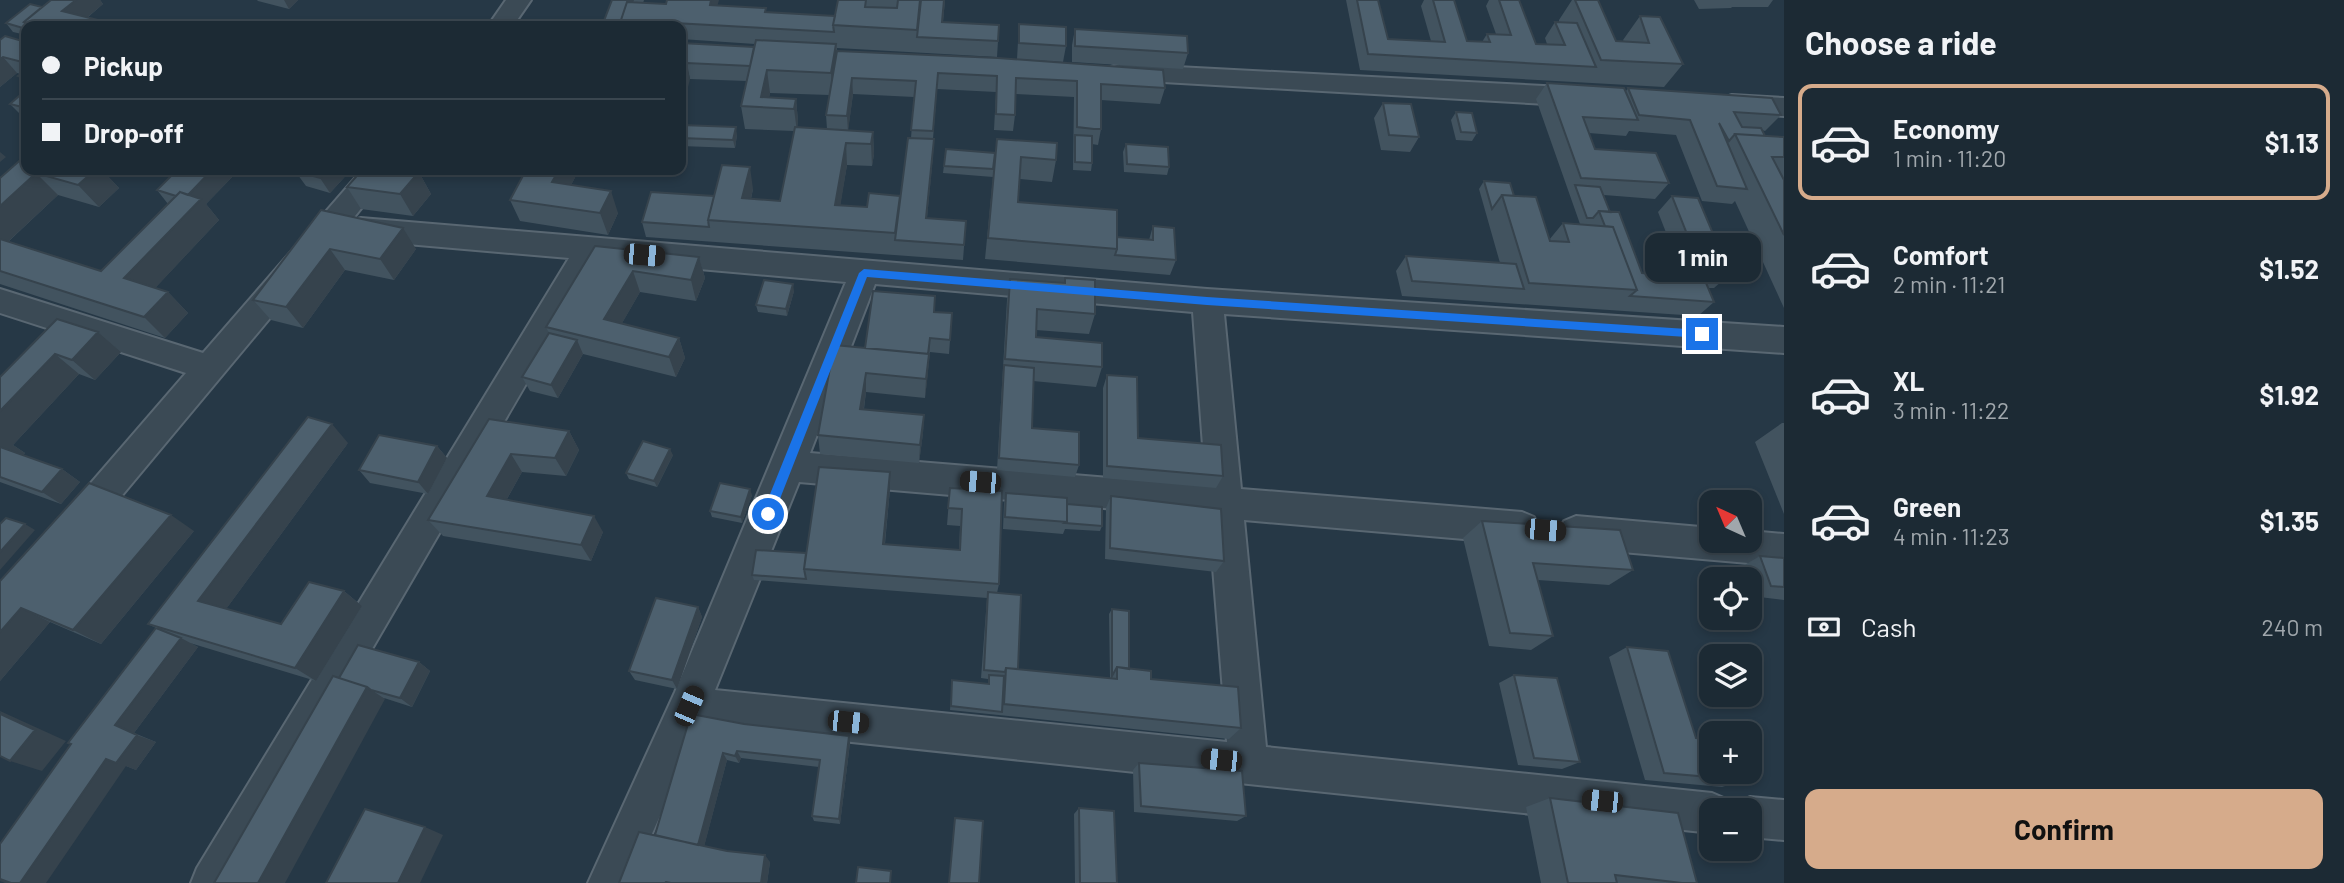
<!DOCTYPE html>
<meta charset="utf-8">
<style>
body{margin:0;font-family:Barlow,sans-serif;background:#293640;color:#f1f3f6;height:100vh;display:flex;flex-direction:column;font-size:26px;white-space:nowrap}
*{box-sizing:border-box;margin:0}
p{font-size:23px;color:#a0a7ac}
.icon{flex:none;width:38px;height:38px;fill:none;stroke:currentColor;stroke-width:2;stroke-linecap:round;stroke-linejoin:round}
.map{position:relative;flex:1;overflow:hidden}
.drawer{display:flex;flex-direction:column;background:#1c2a34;width:560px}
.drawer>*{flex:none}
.banner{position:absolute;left:21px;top:21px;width:665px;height:154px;border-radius:14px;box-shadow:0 4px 10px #0003,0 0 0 2px #3a464f;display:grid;align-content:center;height:154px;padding:0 21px;background:#1c2a34}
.needle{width:46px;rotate:316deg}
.tools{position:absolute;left:1699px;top:490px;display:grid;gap:14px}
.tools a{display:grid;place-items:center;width:63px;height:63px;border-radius:14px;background:#1c2a34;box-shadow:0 4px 10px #0003,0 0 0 2px #3a464f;font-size:35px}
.end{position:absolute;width:32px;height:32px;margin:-16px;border:9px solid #1a73e8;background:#fff;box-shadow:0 0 0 4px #fff}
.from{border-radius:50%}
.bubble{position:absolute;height:49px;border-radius:14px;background:#1c2a34;box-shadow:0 4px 10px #0003,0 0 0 2px #3a464f;font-size:23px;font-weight:700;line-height:49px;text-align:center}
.car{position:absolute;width:21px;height:42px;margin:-21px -10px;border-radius:9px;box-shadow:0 0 5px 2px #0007;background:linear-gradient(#222 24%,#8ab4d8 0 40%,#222 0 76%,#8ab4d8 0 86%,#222 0)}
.banner b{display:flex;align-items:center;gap:24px;height:66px;font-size:26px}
.banner b+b{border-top:2px solid #3a464f}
.banner i{width:18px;height:18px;background:#f1f3f6}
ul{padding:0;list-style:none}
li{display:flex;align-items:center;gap:21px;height:116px;margin:0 14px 10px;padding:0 7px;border:4px solid transparent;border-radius:14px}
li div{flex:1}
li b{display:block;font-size:26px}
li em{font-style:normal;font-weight:700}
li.current{border-color:#d6ab8b}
li>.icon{width:63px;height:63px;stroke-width:1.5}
h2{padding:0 21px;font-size:32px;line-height:84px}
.pay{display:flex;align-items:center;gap:18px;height:77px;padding:0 21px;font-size:26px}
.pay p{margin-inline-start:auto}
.primary-button{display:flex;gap:14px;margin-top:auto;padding:14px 21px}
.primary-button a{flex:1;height:80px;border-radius:14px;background:#d6ab8b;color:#111;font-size:28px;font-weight:700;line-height:80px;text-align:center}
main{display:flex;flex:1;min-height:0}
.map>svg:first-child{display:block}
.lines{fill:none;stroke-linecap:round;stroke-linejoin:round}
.minor-casing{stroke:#596772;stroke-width:4}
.minor{fill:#3b4a55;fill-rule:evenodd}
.wall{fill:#42535f;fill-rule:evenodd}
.shaded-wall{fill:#36434d}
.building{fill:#4d606e;stroke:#36434d;stroke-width:2}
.route{fill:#1a73e8}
</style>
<main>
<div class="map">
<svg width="1784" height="883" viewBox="0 0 1784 883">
<rect width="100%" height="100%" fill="#263846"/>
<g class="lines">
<g class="minor-casing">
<path id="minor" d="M506,0H531L513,26H488Z
M1120,64L1583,88L1592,91L1596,97L1592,103L1583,106L1111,79L1107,73L1111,67Z
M1732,95L1784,98V116L1723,110L1719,104L1723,98Z
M362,170H392L351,221L361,218L1207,289L1784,327V353L1224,314L1241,489L1522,512L1534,517L1539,528L1534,539L1522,544L1244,520L1266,747L1712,793L1726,799L1731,810H1712V833L700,726L630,883H588L675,692L846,282L598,260L236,883H191L197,868L569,258L361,240L351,237L347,229L350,222L89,535L77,540L65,535L60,524L65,513L186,373L0,313V289L203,353ZM875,284L1193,312L1206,486L810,453ZM799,482L1209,517L1227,742L715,690Z
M1576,516L1712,528V541H1750V531L1784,534V566L1576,548L1564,543L1558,532L1564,521Z
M1750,797L1784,800V840L1750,837V810H1732L1736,803Z"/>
</g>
<use href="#minor" class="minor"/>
</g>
<path class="wall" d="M51,0H100L103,4L87,18L112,26H26V35L13,32L6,23L42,7Z
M257,0H298L289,9L258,1Z
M612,0H644L643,3L717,5L767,12L835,16L838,0H830H945L943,22L998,41L997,57L837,48V51L1165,88L1160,104L1101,100V129L1098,145L1092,144V163L1091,171L1073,170L1074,97L1016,94L1015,115L1013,131L994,130L996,92L937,89L933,139V155L927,218L966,221L963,260L646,237L642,222L714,196L753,189L751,199L780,201L794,131L745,129L741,106L747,81L690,79L681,43L754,47L755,44L681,39V26H602ZM770,93L829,95L826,115L827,129L797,127L798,121L796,99L769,97ZM853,94L914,97L911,138L900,203L867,207L840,205L847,165L872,166L874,154L873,132L848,130Z
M1346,0H1378L1388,39L1431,41L1421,6L1424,0H1454L1467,41L1482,42L1487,34H1496L1486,6L1489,0H1519L1536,44H1547L1545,38L1555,22H1559V20L1572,0H1598L1616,41L1624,42L1623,40L1640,16L1683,64L1664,87L1360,70Z
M1694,0H1773L1768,7H1732L1731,8L1699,9Z
M1019,24L1066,46L1063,62L1017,59Z
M1075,29L1188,53L1183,69L1072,62V45Z
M0,40L26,42V86L18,76L21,74L17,73L0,87Z
M1547,83L1626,91L1628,88L1781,115L1765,131L1762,130L1765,136L1784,137V308L1735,201L1732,204L1702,201L1676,135L1629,131L1626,136L1589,133L1595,149L1669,183L1655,199L1604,195L1610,212L1642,273L1683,276L1658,212L1672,196L1730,274L1714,288H1708L1714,302L1698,316L1402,296L1396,271L1406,256L1500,263L1479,189L1484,181L1514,196L1549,240L1563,223L1580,224L1536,99Z
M26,90V120L10,104Z
M1383,103L1419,137L1410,152L1381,150L1374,118Z
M1456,112L1477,133L1472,141L1456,140L1451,120Z
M681,125L737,135L735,148L681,146Z
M1126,144L1169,167L1167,175L1124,172L1123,152Z
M946,149L1056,160L1052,182L1020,179L1018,202L1117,237L1149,240L1153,226L1176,260L1170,275L985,259L993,177L943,173Z
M26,170H102L119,188L99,207L58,195L8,242L101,271L168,204L157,190L177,170H239L206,204L219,220L155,288L168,292L188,313L165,338L0,284V178Z
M351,170L330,193L306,186L295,171Z
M526,170H579L571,185L618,213L608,235L520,221L510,200Z
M421,176L431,194L413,216L361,209L347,187Z
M321,210L416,249L394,280L345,270L303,328L271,320L253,300Z
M595,246L699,257L705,278L696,301L640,292L622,323L679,338L685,358L676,377L583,354L558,398L530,391L522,377L549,333L546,327Z
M1065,278L1095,314L1089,334L1036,330V337L1102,367L1096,387L1033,381L1032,428L1079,465L1075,477L997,470L1007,300L1010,279L1064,283Z
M794,291L787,316L758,312L756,305Z
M934,312L952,313L949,354L930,352L925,398L866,392L864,409L924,415L923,433L919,463L820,454L818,435L865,348Z
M98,332L121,352L95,380L79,374L13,445L25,453L23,455L62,469L80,482L61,504L0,482V377Z
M1107,375L1138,438L1223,476L1216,488L1103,478V388Z
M489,419L569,431L579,450L566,476L522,472L507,499L603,532L591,561L443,536L428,520Z
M1782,423H1784V514L1755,442Z
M348,443L226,609L281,624L344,591L362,606L316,681L190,643L198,647L134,733L156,742L136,770L126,766L156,628L148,624Z
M437,446L447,458L428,494L370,483L359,470Z
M673,455L657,487L629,479L626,473Z
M890,472V489L885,544L959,550L960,526L947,525L950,488L1002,491L999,584L997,593L1018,669L1110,678L1109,614L1112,609L1129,669L1241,728L1229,739L950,710L952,685L988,684V679L981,678L987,598L754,580L752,575L806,553Z
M1006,493L1067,504L1102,526L1100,531L1065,529L1063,534L1003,529L1004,504Z
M752,495L742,523L712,517L710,511Z
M1111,496L1224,561L1216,572L1105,559L1106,508Z
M1482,521L1633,570L1609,585L1538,580L1553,636L1531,650L1489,646L1463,538Z
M194,531L101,644L50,622L0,681V581Z
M1760,556L1784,558V600L1751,596L1750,579H1745L1741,567Z
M698,607L702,617L677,689L635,680L629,671Z
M1627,647L1696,738L1744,780L1722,787L1645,780L1609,657Z
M419,662L430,671L412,707L384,698L385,699L339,678Z
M1514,675L1580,762L1562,769L1518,765L1499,683Z
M744,724L850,743L840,824L814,821L812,816L819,767L741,758L739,763L727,760L704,846L770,862L767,883H619L655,835Z
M1139,763L1246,816L1237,821L1134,812L1133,770Z
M1550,798L1697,883H1541L1526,807Z
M1079,808L1117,883H1075L1074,814Z"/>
<path class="shaded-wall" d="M76,0H100L103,4L77,26L62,11Z
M284,0H298L289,9Z
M711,0H719L713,21L710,5Z
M836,44L838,67L833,96L831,73Z
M0,47L3,57L17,73L0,87Z
M687,63L690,79L681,116V86Z
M767,70L770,93L767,108L761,97Z
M852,78L853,94L848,132L847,116Z
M796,99L798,121L797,132L794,109Z
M736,127L737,135L735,148L733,140Z
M873,132L874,154L872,166L871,144Z
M934,139L933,155L925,233L926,218Z
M846,143L847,165L837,227L835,205Z
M0,152L6,157L0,162Z
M750,167L753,189L746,220L742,198Z
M95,170H102L119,188L99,207L78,185Z
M212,170H239L206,204L219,220L145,299L124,278L184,198Z
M328,170H351L330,193L320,178Z
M400,170H426L421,176L431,194L413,216L400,194Z
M559,170H579L561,204L552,182Z
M36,173L58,195L0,249V206Z
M611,191L618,213L608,235L600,213Z
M403,228L416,249L394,280L380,259Z
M330,249L345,270L303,328L286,307Z
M699,257L705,278L696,301L691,280Z
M633,271L640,292L613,339L604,319Z
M793,284L794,291L787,316L786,309Z
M168,292L188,313L165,338L144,317Z
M98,332L121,352L95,380L72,360Z
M679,338L685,358L676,377L669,357Z
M930,338L928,374L925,398L926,379Z
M577,340L583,354L558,398L551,385Z
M55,354L79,374L13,445L25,453L6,474L0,470V411Z
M866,373V392L861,427L860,409Z
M924,415L923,433L919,463L920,445Z
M332,424L348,443L221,616L198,601Z
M569,431L579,450L566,476L555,458Z
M437,446L447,458L428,494L418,482Z
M670,449L673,455L657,487L654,481Z
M511,454L522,472L499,513L487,496Z
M62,469L80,482L61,504L42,492Z
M890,472V489L883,560V544Z
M750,489L752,495L742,523L741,517Z
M171,515L194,531L101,644L73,630Z
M594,516L603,532L591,561L581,545Z
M25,524L35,530L0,570V552Z
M344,591L362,606L316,681L295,668Z
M698,607L702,617L677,689L672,680Z
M21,608L50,622L0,681V632Z
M181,638L198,647L134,733L115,725Z
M419,662L430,671L412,707L400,698Z
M367,687L385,699L285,883H258Z
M0,711L66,741L42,771L10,761Z
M137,735L156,742L136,770L126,766L46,883H5L0,881V875L106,759Z
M849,736L850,743L840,824L839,819Z
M737,751L741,758L739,763L735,756Z
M723,753L727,760L703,851L698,846Z
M425,827L443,835L420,883H398Z
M765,855L770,862L767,883H761Z"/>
<path class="building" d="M51,0H76L62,11L110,23L107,26H40L24,22Z
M612,0H633L632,2H627L621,20L622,26H602Z
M667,0H711L710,5L766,8L765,12L835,16L833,25L834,32L621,20L627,2L666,4Z
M838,0H866L865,7L897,8L898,0H920L917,30L833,25Z
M921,0H944L942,22L999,25L998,41L917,37Z
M1357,0H1378L1388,39L1445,42L1433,0H1454L1467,41L1490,42L1487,34L1511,35L1499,0H1519L1536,44L1565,45L1555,22L1577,23L1596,67L1368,54Z
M1575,0H1598L1616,41L1649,43L1640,16L1660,17L1683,64L1601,60Z
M30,4L42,7L24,22L27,26H26V29L6,23Z
M491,22L510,26H487Z
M1019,24L1066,27V46L1019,43Z
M1075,29L1187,36L1188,53L1075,46Z
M5,36L26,42V63L3,57L0,59V40Z
M756,40L836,44L831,73L767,70L761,97L796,99L794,109L741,106Z
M681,43L754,47L750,66L687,63L681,86Z
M837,51L998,58L1163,70L1165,88L1101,84V129H1094L1077,127V81L1016,78L1015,115L996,114L997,76L938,73L933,131L911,130L916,81L852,78L847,116L826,115Z
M26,70V79L18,76Z
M1547,83L1624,88L1638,120L1583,117L1595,149L1656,153L1669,183L1581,178Z
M1628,88L1772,98L1781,115L1734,112L1742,127L1761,128L1765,136L1735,134L1729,141L1719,123L1747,189L1717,186L1690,120L1639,115Z
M26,90V108L10,104Z
M1383,103L1411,104L1419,137L1389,135Z
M1456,112L1472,113L1477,133L1461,132Z
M681,125L736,127L733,140L681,138Z
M795,127L873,132L871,144L846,143L835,205L867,207L869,193L900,196L895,233L708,220L722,165L750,167L742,198L780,201Z
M1735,134L1784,137V157H1772L1784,180V235Z
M1075,135L1092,136V163L1075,162Z
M908,138L934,139L926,218L966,221L964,245L895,240Z
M997,139L1057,143L1056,160L1021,157L1018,202L1117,210V249L988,238Z
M1126,144L1168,147L1169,167L1127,164Z
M946,149L995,153L993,169L944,166Z
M26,155V170H95L78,185L36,173L0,206V178Z
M177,170H212L188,195L180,192L176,196L157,190Z
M297,170H328L320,178L295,171Z
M362,170H410L419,172L400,194L347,187Z
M526,170H559L552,182L611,191L600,213L510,200Z
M1484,181L1510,183L1514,196L1502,195L1492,209Z
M1575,185L1600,187L1610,212L1599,211L1593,218H1587Z
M180,192L201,199L124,278L168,292L144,317L0,271V239L101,271Z
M651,192L714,196L708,220L709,227L642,222Z
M1502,195L1536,197L1550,241L1569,242L1563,223L1613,227L1637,290L1529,283Z
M1672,196L1698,198L1730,274L1702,272Z
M321,210L403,228L380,259L330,249L286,307L253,300Z
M1599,211L1619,212L1642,273L1704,278L1714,302L1630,296L1637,290L1613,227L1605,226Z
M1153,226L1174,228L1176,260L1115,255L1117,249V237L1153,240Z
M595,246L699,257L691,280L633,271L604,319L679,338L669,357L546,327Z
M1406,256L1516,264L1524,289L1412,281Z
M1065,278L1095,280V314L1037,309L1036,337L1102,343V367L1005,359L1010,279L1065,283Z
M764,280L793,284L786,309L756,305Z
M873,291L935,296L934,312L952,313L950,340L930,338L928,354L865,348Z
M57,319L98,332L72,360L55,354L0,411V377Z
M549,333L577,340L551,385L522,377Z
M834,345L929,354L926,379L866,373L860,409L924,415L920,445L818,435Z
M1004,365L1034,368L1032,428L1079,432V465L999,458Z
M1107,375L1137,377L1138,438L1221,445L1223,476L1107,466Z
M308,417L332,424L198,601L281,624L309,582L344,591L295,668L148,624Z
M489,419L569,431L555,458L511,454L487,496L594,516L581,545L428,520Z
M379,435L437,446L418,482L359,470Z
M643,441L670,449L654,481L626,473Z
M0,447L62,469L42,492L0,477Z
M819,467L890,472L883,544L960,550L962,509L948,508L950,488L1002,491L999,584L804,569Z
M89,483L171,515L73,630L21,608L0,632V581Z
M720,483L750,489L741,517L710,511Z
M1006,493L1067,498V522L1005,517Z
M1111,496L1221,509L1224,561L1110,548Z
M1067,504L1102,507V526L1065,523L1067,522Z
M6,518L25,524L0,552V524Z
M1482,521L1620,530L1633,570L1533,563L1553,636L1510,633Z
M756,550L806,553L804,569L806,579L752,575Z
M1760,556L1784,558V587L1771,586Z
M988,592L1021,595L1018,669L1006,668L1005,672L984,670Z
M656,598L698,607L672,680L629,671Z
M1112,609L1129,611V669L1117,667L1112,676Z
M156,628L181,638L115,725L137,735L116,763L106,759L20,883H11L0,879V844L71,744L68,743Z
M358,645L419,662L400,698L371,690L367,687L339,678Z
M1627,647L1668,651L1696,738L1712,739V772H1741L1744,780L1664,773Z
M1117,667L1151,671V679L1238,687L1241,728L1004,704L1006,668L1117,679Z
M989,675L1004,676L1002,712L951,706L952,680L989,684Z
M1514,675L1557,678L1580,762L1534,758Z
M333,676L367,687L258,883H214Z
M0,714L35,730L10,761L0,756Z
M691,714L744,724L849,736L839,819L812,816L820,760L737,751L735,756L723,753L698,845L655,835Z
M1139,763L1242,771L1246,816L1141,806Z
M1550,798L1678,813L1697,883H1682L1615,875L1617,883H1568Z
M1079,808L1114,811L1117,883H1080Z
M365,809L425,827L398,883H326Z
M955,818L983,821L979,883H949Z
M639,832L727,851L765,855L761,883H671L666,882L665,883H619Z
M858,867L891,871L890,883H856Z"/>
<path class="route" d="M864,269L1207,297L1702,330L1707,334L1702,338L1207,305L867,277L774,514L768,519L764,518L762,514L859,273Z"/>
</svg>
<div class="tools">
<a><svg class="needle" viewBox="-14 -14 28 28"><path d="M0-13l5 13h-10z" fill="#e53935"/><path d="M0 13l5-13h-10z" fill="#a0a7ac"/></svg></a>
<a><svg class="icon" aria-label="locate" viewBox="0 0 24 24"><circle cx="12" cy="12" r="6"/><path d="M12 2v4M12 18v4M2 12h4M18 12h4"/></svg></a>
<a><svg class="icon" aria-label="layers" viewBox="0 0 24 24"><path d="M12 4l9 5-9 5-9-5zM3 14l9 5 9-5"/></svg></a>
<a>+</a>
<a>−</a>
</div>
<i class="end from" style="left:768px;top:514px"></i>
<i class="end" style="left:1702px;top:334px"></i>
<div class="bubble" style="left:1645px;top:233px;width:116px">1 min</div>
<i class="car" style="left:644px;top:255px;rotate:95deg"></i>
<i class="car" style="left:980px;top:482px;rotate:275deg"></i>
<i class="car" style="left:1545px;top:530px;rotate:95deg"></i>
<i class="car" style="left:689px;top:706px;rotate:23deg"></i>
<i class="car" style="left:848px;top:722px;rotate:96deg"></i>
<i class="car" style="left:1221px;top:760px;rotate:276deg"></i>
<i class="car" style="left:1602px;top:801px;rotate:276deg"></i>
<div class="banner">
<b><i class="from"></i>Pickup</b>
<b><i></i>Drop-off</b>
</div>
</div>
<section class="drawer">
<h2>Choose a ride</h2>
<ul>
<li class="current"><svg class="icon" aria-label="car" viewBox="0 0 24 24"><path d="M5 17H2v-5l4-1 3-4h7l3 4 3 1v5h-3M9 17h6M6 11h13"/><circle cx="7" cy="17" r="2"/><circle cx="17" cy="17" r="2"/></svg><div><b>Economy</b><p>1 min · 11:20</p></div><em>$1.13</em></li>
<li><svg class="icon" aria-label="car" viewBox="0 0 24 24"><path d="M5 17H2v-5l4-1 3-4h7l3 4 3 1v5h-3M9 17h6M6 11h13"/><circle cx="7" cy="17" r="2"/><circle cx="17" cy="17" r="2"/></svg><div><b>Comfort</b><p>2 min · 11:21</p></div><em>$1.52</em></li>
<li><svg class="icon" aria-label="car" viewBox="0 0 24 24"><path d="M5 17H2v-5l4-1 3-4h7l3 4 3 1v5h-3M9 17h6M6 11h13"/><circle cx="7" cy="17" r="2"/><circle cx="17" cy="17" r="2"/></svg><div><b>XL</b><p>3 min · 11:22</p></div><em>$1.92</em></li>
<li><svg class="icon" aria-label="car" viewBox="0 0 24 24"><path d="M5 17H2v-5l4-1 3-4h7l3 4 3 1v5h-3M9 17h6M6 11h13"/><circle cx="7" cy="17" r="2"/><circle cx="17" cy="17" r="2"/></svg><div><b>Green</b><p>4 min · 11:23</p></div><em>$1.35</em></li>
</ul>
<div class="pay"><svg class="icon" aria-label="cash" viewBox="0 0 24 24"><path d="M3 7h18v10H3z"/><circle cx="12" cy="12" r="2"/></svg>Cash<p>240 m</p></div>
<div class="primary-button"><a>Confirm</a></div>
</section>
</main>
